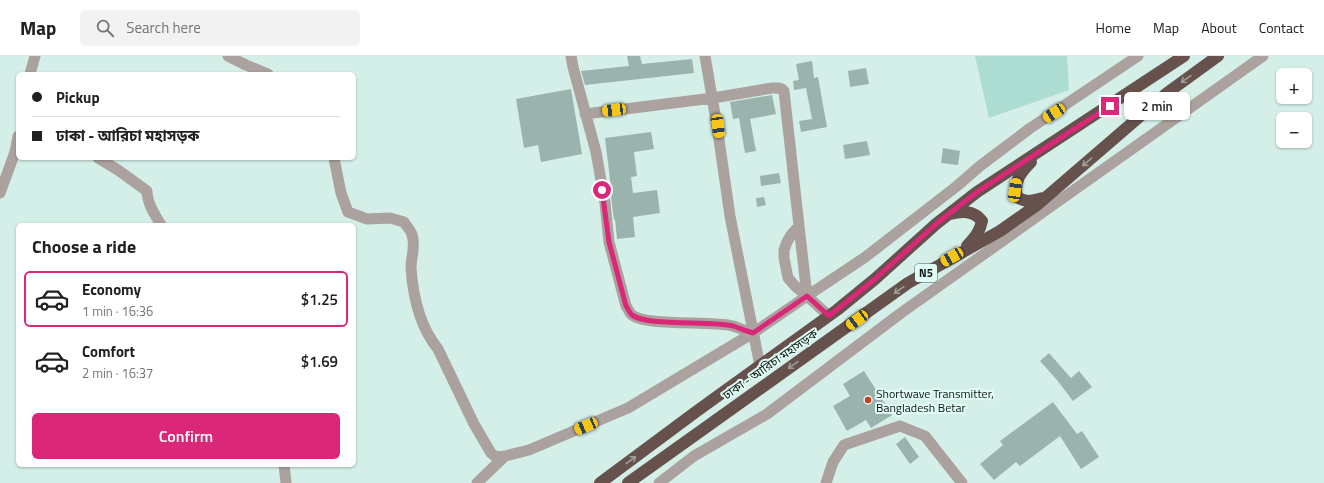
<!DOCTYPE html>
<meta charset="utf-8">
<style>
body{margin:0;font-family:"Titillium Web","Noto Sans Bengali",sans-serif;background:#f2f2f2;color:#202124;height:100vh;display:flex;flex-direction:column;font-size:15px;white-space:nowrap}
*{box-sizing:border-box;margin:0}
p{font-size:13px;color:#757577}
.icon{flex:none;width:22px;height:22px;fill:none;stroke:currentColor;stroke-width:2;stroke-linecap:round;stroke-linejoin:round}
.map{position:relative;flex:1;overflow:hidden}
.sheet{position:absolute;left:16px;top:167px;width:340px;height:244px;display:flex;flex-direction:column;background:#fff;border-radius:6px;box-shadow:0 1px 3px #0004}
.sheet>*{flex:none}
.hud{position:absolute;left:16px;top:16px;width:340px;height:88px;border-radius:6px;box-shadow:0 1px 3px #0004;display:grid;align-content:center;height:88px;padding:0 16px;background:#fff}
.controls{position:absolute;left:1276px;top:12px;display:grid;gap:8px}
.controls a{display:grid;place-items:center;width:36px;height:36px;border-radius:6px;background:#fff;box-shadow:0 1px 3px #0004;font-size:20px}
.end{position:absolute;width:18px;height:18px;margin:-9px;border:5px solid #db2777;background:#fff;box-shadow:0 0 0 2px #fff}
.from{border-radius:50%}
.bubble{position:absolute;height:28px;border-radius:6px;background:#fff;box-shadow:0 1px 3px #0004;font-size:13px;font-weight:600;line-height:28px;text-align:center}
.car{position:absolute;width:12px;height:24px;margin:-12px -6px;border-radius:5px;box-shadow:0 0 3px 1px #0007;background:linear-gradient(#f5c518 24%,#345 0 40%,#f5c518 0 76%,#345 0 86%,#f5c518 0)}
.hud b{display:flex;align-items:center;gap:14px;height:38px;font-size:15px}
.hud b+b{border-top:1px solid #e0e0e0}
.hud i{width:10px;height:10px;background:#202124}
ul{padding:0;list-style:none}
li{display:flex;align-items:center;gap:12px;height:56px;margin:0 8px 6px;padding:0 8px;border:2px solid transparent;border-radius:6px}
li div{flex:1}
li b{display:block;font-size:15px}
li em{font-style:normal;font-weight:600}
li.selected{border-color:#db2777}
li>.icon{width:36px;height:36px;stroke-width:1.5}
h2{padding:0 16px;font-size:18px;line-height:48px}
.action{display:flex;gap:8px;margin-top:auto;padding:8px 16px}
.action a{flex:1;height:46px;border-radius:6px;background:#db2777;color:#fff;font-size:16px;font-weight:600;line-height:46px;text-align:center}
header{display:flex;align-items:center;gap:24px;box-sizing:border-box;height:56px;padding:0 20px;background:#fff;border-bottom:1px solid #e0e0e0}
header strong{font-size:19px}
nav{display:flex;gap:22px;margin-inline-start:auto;font-size:14px}
.search{width:280px;height:36px;background:#f2f2f2;display:flex;align-items:center;gap:10px;box-sizing:border-box;padding:0 14px;border-radius:6px;color:#757577;font-size:15px}
.map>svg:first-child{display:block}
.green{fill:#adddd2}
.building{fill:#9bb3ad}
.lines{fill:none;stroke-linecap:round;stroke-linejoin:round}
.street{stroke:#aba19f;stroke-width:11}
.highway{stroke:#66514d;stroke-width:12}
.oneway{stroke:#9d9e99}
.route{stroke:#db2777;stroke-width:5}
.poi-dot{fill:#c93c2b;stroke:#e1fcf5;stroke-width:1.5}
.labels{text-anchor:middle;dominant-baseline:central;stroke-width:4;stroke-linejoin:round;paint-order:stroke}
.shield{fill:#e1fcf5;stroke:#4d5b58;stroke-width:1}
.shield-label{font-size:11px;font-weight:bold;fill:#0d1614}
.street-label{font-size:12px;fill:#0d1614;stroke:#e1fcf5}
.poi-label{font-size:12px;fill:#0d1614;stroke:#e1fcf5;text-anchor:start}
</style>
<header>
<strong>Map</strong>
<div class="search"><svg class="icon" aria-label="search" viewBox="0 0 24 24"><circle cx="10" cy="10" r="6"/><path d="M15 15l6 6"/></svg>Search here</div>
<nav><a>Home</a><a>Map</a><a>About</a><a>Contact</a></nav>
</header>
<div class="map">
<svg width="1324" height="427" viewBox="0 0 1324 427">
<rect width="100%" height="100%" fill="#d4eee8"/>
<path class="green" d="M975,0H1067L1069,34L989,62Z"/>
<path class="building" d="M627,0H640L642,8L692,3L694,17L585,29L581,15L629,10Z
M812,5L814,22L818,21L827,71L801,76L799,65L812,63L806,32L794,34L793,25L799,24L796,8Z
M866,12L869,28L850,31L848,15Z
M571,33L582,98L541,106L538,89L524,92L516,43Z
M772,39L776,58L750,63L756,95L745,97L739,62L733,63L730,46Z
M651,76L654,93L634,96L637,120L631,121L633,137L657,134L660,157L633,161L635,181L617,183L615,163L614,164L611,141L612,140L605,82Z
M867,85L870,99L845,103L843,89Z
M943,92L960,95L958,109L941,107Z
M779,117L781,127L761,130L760,120Z
M764,141L766,149L757,151L756,142Z
M1049,297L1071,322L1079,315L1092,331L1073,345L1057,324L1040,305Z
M864,315L892,359L871,372L866,364L847,375L833,350L850,340L843,328Z
M1053,346L1077,378L1082,375L1099,401L1081,413L1060,380L1020,410L1016,406L994,424L980,408L1003,389L1000,385Z
M905,381L919,401L910,408L896,388Z"/>
<g class="lines">
<path class="street" d="M228,0L246,9L268,18
M571,0L573,11L596,96L605,147L609,186L626,250C628,252 629,256 631,258C643,271 712,264 733,270C739,272 746,275 753,277
M705,0L717,70L730,160L760,310
M30,18L35,0
M585,58L713,42L772,32C777,32 781,31 784,35L799,170L791,179L787,186L784,194V202L788,222L795,230L807,240
M98,102L118,114L147,135C147,147 155,159 161,169
M334,102L341,137L348,156L367,163L390,162L404,166C406,170 411,174 412,179C416,190 411,201 411,212C413,241 420,271 438,293L474,368L491,397L496,401L505,400L529,394L628,352L753,277L807,240
M0,137L15,96L18,80
M799,170L807,240
M829,260L807,240L864,202L957,130L980,110L1029,73L1138,0
M284,409L286,427
M477,427L505,400
M659,427L694,400L767,358L901,257L1263,0
M826,427L833,406L844,389L900,370L925,380L962,427"/>
<path class="highway" d="M1031,106C1021,116 1013,126 1017,141C1026,147 1032,145 1043,142
M950,158C962,155 973,154 982,165C980,176 974,182 967,190
M600,427L697,355L837,254L875,223L936,168L977,136L1184,0
M628,427L908,227L1000,175L1037,149L1167,37L1218,0"/>
</g>
<defs><path id="oneway-shaft" d="M-6 0H5M1.5-3L5.5 0L1.5 3" fill="none" stroke-width="1.6" stroke-linecap="round" stroke-linejoin="round"/></defs>
<g class="oneway">
<use href="#oneway-shaft" transform="translate(1186 23) rotate(145)"/>
<use href="#oneway-shaft" transform="translate(1087 106) rotate(139)"/>
<use href="#oneway-shaft" transform="translate(899 234) rotate(145)"/>
<use href="#oneway-shaft" transform="translate(793 309) rotate(145)"/>
<use href="#oneway-shaft" transform="translate(631 404) rotate(-37)"/>
</g>
<g class="lines">
<path class="route" d="M602,134L609,186L626,250C628,252 629,256 631,258C643,271 712,264 733,270C739,272 746,275 753,277L807,240L829,260L875,223L936,168L977,136L1110,50"/>
</g>
<circle class="poi-dot" cx="868" cy="344" r="4"/>
<g class="labels">
<rect class="shield" x="915" y="208" width="22" height="18" rx="3"/>
<g class="shield-label">
<text x="926" y="217">N5</text>
</g>
<g class="street-label">
<text transform="translate(770 308) rotate(-35)">ঢাকা - আরিচা মহাসড়ক</text>
</g>
<g class="poi-label">
<text x="876" y="337">Shortwave Transmitter,<tspan x="876" dy="14">Bangladesh Betar</tspan></text>
</g>
</g>
</svg>
<div class="controls">
<a>+</a>
<a>−</a>
</div>
<i class="end from" style="left:602px;top:134px"></i>
<i class="end" style="left:1110px;top:50px"></i>
<div class="bubble" style="left:1124px;top:36px;width:66px">2 min</div>
<i class="car" style="left:614px;top:54px;rotate:263deg"></i>
<i class="car" style="left:1054px;top:57px;rotate:237deg"></i>
<i class="car" style="left:718px;top:70px;rotate:172deg"></i>
<i class="car" style="left:1015px;top:134px;rotate:8deg"></i>
<i class="car" style="left:952px;top:201px;rotate:240deg"></i>
<i class="car" style="left:857px;top:264px;rotate:234deg"></i>
<i class="car" style="left:586px;top:370px;rotate:247deg"></i>
<div class="hud">
<b><i class="from"></i>Pickup</b>
<b><i></i>ঢাকা - আরিচা মহাসড়ক</b>
</div>
<section class="sheet">
<h2>Choose a ride</h2>
<ul>
<li class="selected"><svg class="icon" aria-label="car" viewBox="0 0 24 24"><path d="M5 17H2v-5l4-1 3-4h7l3 4 3 1v5h-3M9 17h6M6 11h13"/><circle cx="7" cy="17" r="2"/><circle cx="17" cy="17" r="2"/></svg><div><b>Economy</b><p>1 min · 16:36</p></div><em>$1.25</em></li>
<li><svg class="icon" aria-label="car" viewBox="0 0 24 24"><path d="M5 17H2v-5l4-1 3-4h7l3 4 3 1v5h-3M9 17h6M6 11h13"/><circle cx="7" cy="17" r="2"/><circle cx="17" cy="17" r="2"/></svg><div><b>Comfort</b><p>2 min · 16:37</p></div><em>$1.69</em></li>
</ul>
<div class="action"><a>Confirm</a></div>
</section>
</div>
